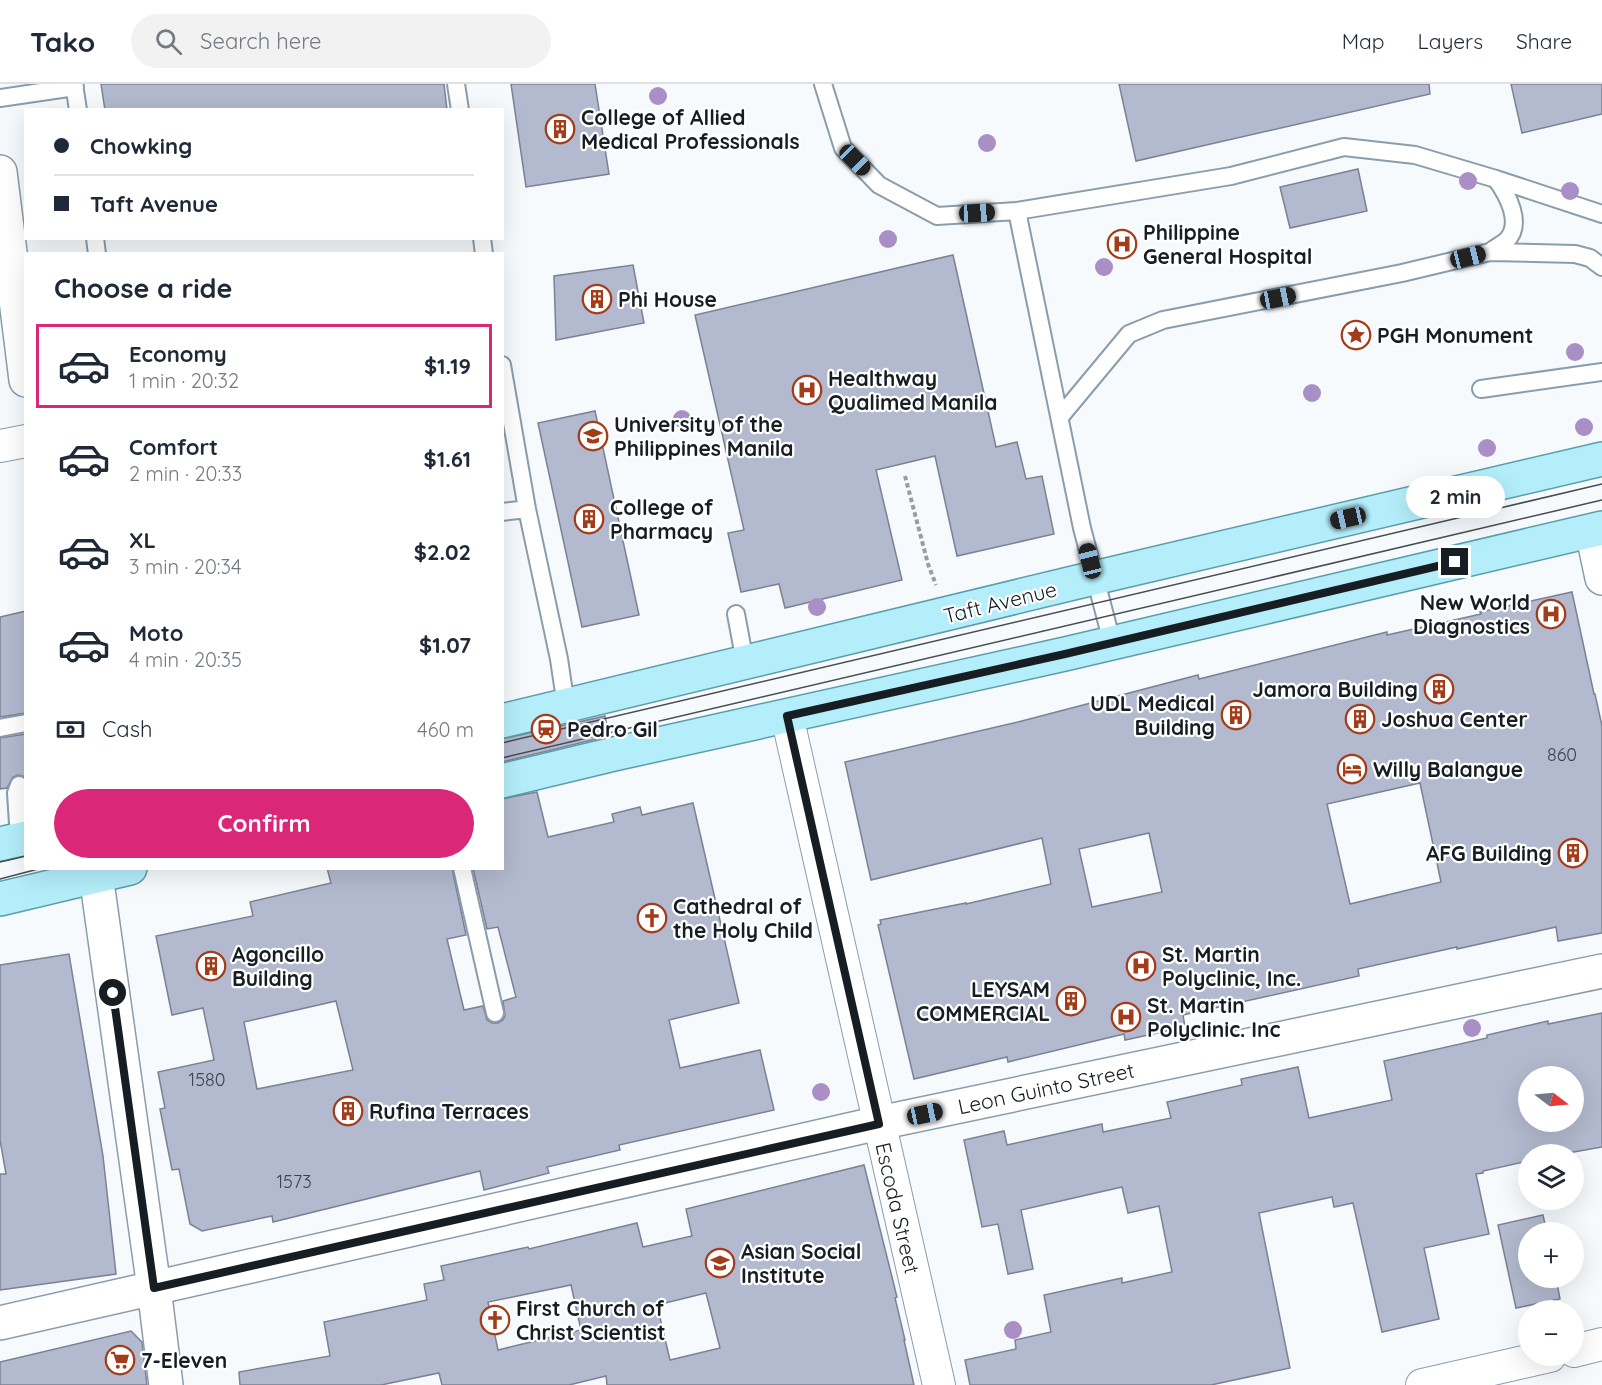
<!DOCTYPE html>
<meta charset="utf-8">
<style>
body{margin:0;font-family:Quicksand,sans-serif;background:#f2f2f3;color:#1f2937;height:100vh;display:flex;flex-direction:column;font-size:22px;white-space:nowrap}
*{box-sizing:border-box;margin:0}
p{font-size:20px;color:#747a83}
.icon{flex:none;width:33px;height:33px;fill:none;stroke:currentColor;stroke-width:2;stroke-linecap:round;stroke-linejoin:round}
.map{position:relative;flex:1;overflow:hidden}
.side{position:absolute;left:24px;top:168px;width:480px;height:618px;display:flex;flex-direction:column;background:#fff;border-radius:0px;box-shadow:0 6px 24px #0002}
.side>*{flex:none}
.banner{position:absolute;left:24px;top:24px;width:480px;height:132px;border-radius:0px;box-shadow:0 6px 24px #0002;display:grid;align-content:center;height:132px;padding:0 30px;background:#fff}
.needle{width:39px;rotate:106deg}
.fabs{position:absolute;left:1518px;top:982px;display:grid;gap:12px}
.fabs a{display:grid;place-items:center;width:66px;height:66px;border-radius:50%;background:#fff;box-shadow:0 6px 24px #0002;font-size:30px}
.end{position:absolute;width:27px;height:27px;margin:-14px;border:8px solid #161d23;background:#fff;box-shadow:0 0 0 3px #fff}
.from{border-radius:50%}
.bubble{position:absolute;height:42px;border-radius:21px;background:#fff;box-shadow:0 6px 24px #0002;font-size:20px;font-weight:800;line-height:42px;text-align:center}
.car{position:absolute;width:18px;height:36px;margin:-18px -9px;border-radius:8px;box-shadow:0 0 4px 2px #0007;background:linear-gradient(#222 24%,#8ab4d8 0 40%,#222 0 76%,#8ab4d8 0 86%,#222 0)}
.banner b{display:flex;align-items:center;gap:21px;height:57px;font-size:22px}
.banner b+b{border-top:2px solid #e0e1e3}
.banner i{width:15px;height:15px;background:#1f2937}
ul{padding:0;list-style:none}
li{display:flex;align-items:center;gap:18px;height:84px;margin:0 12px 9px;padding:0 18px;border:3px solid transparent;border-radius:0px}
li div{flex:1}
li b{display:block;font-size:22px}
li em{font-style:normal;font-weight:800}
li.current{border-color:#db2777}
li>.icon{width:54px;height:54px;stroke-width:1.5}
h2{padding:0 30px;font-size:27px;line-height:72px}
.pay{display:flex;align-items:center;gap:15px;height:66px;padding:0 30px;font-size:22px}
.pay p{margin-inline-start:auto}
.action{display:flex;gap:12px;margin-top:auto;padding:12px 30px}
.action a{flex:1;height:69px;border-radius:36px;background:#db2777;color:#fff;font-size:24px;font-weight:800;line-height:69px;text-align:center}
header{display:flex;align-items:center;gap:36px;box-sizing:border-box;height:84px;padding:0 30px;background:#fff;border-bottom:2px solid #e0e1e3}
header strong{font-size:28px}
nav{display:flex;gap:33px;margin-inline-start:auto;font-size:21px}
.search{width:420px;height:54px;background:#f2f2f3;display:flex;align-items:center;gap:15px;box-sizing:border-box;padding:0 21px;border-radius:33px;color:#747a83;font-size:22px}
.map>svg:first-child{display:block}
.building{fill:#b3b9ce;stroke:#7c8195;stroke-width:1.5;fill-rule:evenodd}
.lines{fill:none;stroke-linecap:round;stroke-linejoin:round}
.lane-casing{stroke:#8a9dad;stroke-width:20}
.street-casing{stroke:#8a9dad;stroke-width:34}
.secondary-casing{stroke:#8a9dad;stroke-width:36}
.primary-casing{stroke:#5c9dad;stroke-width:36}
.path{stroke:#989da1;stroke-width:4;stroke-dasharray:4.5 3;stroke-linecap:butt}
.lane{stroke:#fff;stroke-width:16}
.street{stroke:#fff;stroke-width:32}
.secondary{stroke:#fff;stroke-width:33}
.primary{stroke:#b3eefa;stroke-width:33}
.tram{stroke:#464d52;stroke-width:1.5}
.tree{fill:#a98fc5}
.route{stroke:#161d23;stroke-width:8}
.labels{text-anchor:middle;dominant-baseline:central;stroke-width:4.5;stroke-linejoin:round;paint-order:stroke}
.number-label{font-size:18px;fill:#3d444e}
.poi-label{font-size:21px;font-weight:bold;fill:#161d23;stroke:#fff;text-anchor:start}
.street-label{font-size:21px;fill:#161d23;stroke:#fff}
</style>
<header>
<strong>Tako</strong>
<div class="search"><svg class="icon" aria-label="search" viewBox="0 0 24 24"><circle cx="10" cy="10" r="6"/><path d="M15 15l6 6"/></svg>Search here</div>
<nav><a>Map</a><a>Layers</a><a>Share</a></nav>
</header>
<div class="map">
<svg width="1602" height="1301" viewBox="0 0 1602 1301">
<rect width="100%" height="100%" fill="#f6fafd"/>
<path class="building" d="M101,0H444L447,26H105Z
M511,0H595L609,90L526,103Z
M1119,0H1429L1430,10L1136,77Z
M1511,0H1602V30L1522,49Z
M1358,85L1367,127L1290,144L1280,103Z
M953,171L996,363L1017,358L1026,395L1042,392L1054,450L957,472L935,372L876,386L902,496L785,524L779,500L741,508L728,449L744,446L695,231Z
M633,181L644,239L556,256L554,192Z
M595,327L639,531L582,543L538,339Z
M1572,508L1594,610H1595L1602,642V849L1558,857L1556,843L1457,865V863L1358,885L1359,892L1183,931L1185,943L1125,956L1124,950L1008,978L1007,973L914,995L878,841L881,840L880,836L966,819V820L1051,800L1042,754L871,796L845,678L1018,638L1198,591L1199,595L1387,548V551L1481,530L1480,528ZM1420,699L1441,798L1350,820L1327,720ZM1149,749L1162,808L1092,823L1079,765Z
M26,527V629L0,633V533Z
M605,632L609,652L502,678V655Z
M26,650V693L18,691L13,693L7,704L0,705V654Z
M537,708L548,753L614,738L612,730L640,723L642,731L693,719L739,919L669,936L680,984L760,966L774,1026L619,1061L620,1066L547,1083L549,1089L484,1106L480,1087L273,1138L272,1132L202,1147L190,1140L179,1085L172,1086L160,1025L165,1024L158,988L214,976L203,924L172,931L156,852L253,832L250,818L331,799L327,784H452L466,851L447,855L464,926L483,922L487,936L492,939H498L503,936L505,932L503,917L516,913L498,843L487,845L473,784H502V715ZM336,917L353,986L257,1005L244,938Z
M69,870L103,1072L116,1190L0,1206V1090H6L0,1056V881Z
M1602,929V1063L1557,1071H1528V1077L1483,1087V1089L1476,1090L1489,1150L1424,1164L1439,1235L1382,1248L1353,1119L1334,1123L1332,1113L1259,1129L1290,1284L1211,1301H970L965,1276L1016,1265L1015,1256L1051,1248L1044,1211L1122,1194V1199L1172,1188L1159,1122L1128,1129L1122,1103L1021,1126L1033,1185L1008,1190L998,1140L982,1143L964,1056L1004,1047L1007,1061L1102,1040L1103,1048L1171,1034L1167,1018L1242,1001L1241,995L1298,983L1309,1034L1392,1016L1384,977L1487,954V951L1548,937V940ZM1528,993H1574V1038H1528Z
M864,1081L897,1213L895,1214L905,1256H904L914,1301H607L606,1292L569,1301H442L439,1289L381,1301H240L239,1288L330,1272L324,1238L427,1216L424,1200L444,1196L441,1182L528,1163L529,1165L637,1139L643,1163L692,1152L686,1125ZM571,1201L581,1246L498,1266L488,1218ZM706,1209L720,1264L670,1276L657,1221Z
M1543,1131L1547,1149H1528V1194H1556L1560,1215L1516,1224L1498,1141Z
M131,1247L142,1258L147,1301H0V1278Z"/>
<g class="lines">
<g class="lane-casing">
<path id="lane" d="M74,0L78,26
M456,0L460,26
M823,0L843,64L879,101L937,132L1017,127L1082,444L1112,558
M0,14L75,3
M1017,127L1231,92L1344,63L1415,71L1496,95L1602,130
M95,154L97,170
M482,154L484,170
M1490,168C1495,164 1501,161 1506,157C1524,140 1507,110 1496,95
M502,281L527,425L559,575L566,622
M1481,305L1602,288
M1060,333L1129,250L1163,236L1402,189L1490,168L1575,170L1590,174L1602,183
M502,428L527,425
M736,530L745,578
M0,644L26,639
M19,701L16,709L19,755
M462,784L495,929"/>
</g>
<g class="street-casing">
<path id="street" d="M0,362L26,357
M787,632L939,1301
M1574,1267L1602,1260
M1422,1301L1550,1272"/>
</g>
<g class="secondary-casing">
<path id="secondary" d="M0,88L26,296
M1592,447L1602,494
M95,784L154,1204L166,1301
M0,1239L879,1039L1602,887"/>
</g>
<g class="primary-casing">
<path id="primary" d="M502,637L1094,494L1602,375
M502,697L614,670L1065,570L1602,444
M0,760L26,754
M0,815L130,784"/>
</g>
<path class="path" d="M905,392L928,480L936,501"/>
<use href="#lane" class="lane"/>
<use href="#street" class="street"/>
<use href="#secondary" class="secondary"/>
<use href="#primary" class="primary"/>
<path class="tram" d="M502,659L1602,400
M502,674L1602,416
M0,778L26,772
M0,795L42,784"/>
</g>
<g class="tree">
<circle cx="658" cy="12" r="9"/>
<circle cx="987" cy="59" r="9"/>
<circle cx="1468" cy="97" r="9"/>
<circle cx="1570" cy="107" r="9"/>
<circle cx="888" cy="155" r="9"/>
<circle cx="1104" cy="183" r="9"/>
<circle cx="1575" cy="268" r="9"/>
<circle cx="1312" cy="309" r="9"/>
<circle cx="682" cy="335" r="9"/>
<circle cx="1584" cy="343" r="9"/>
<circle cx="1487" cy="364" r="9"/>
<circle cx="817" cy="523" r="9"/>
<circle cx="1472" cy="944" r="9"/>
<circle cx="821" cy="1008" r="9"/>
<circle cx="1013" cy="1246" r="9"/>
</g>
<g class="lines">
<path class="route" d="M113,909L154,1204L879,1040L787,632L1065,570L1455,478"/>
</g>
<defs>
<g id="building-ring" transform="scale(1.5)"><circle r="9.5" fill="#fff" stroke="#a33c19" stroke-width="1.5"/><path d="M-4-6H4V6H1V3H-1V6H-4ZM-2.5-4.3h1.7v1.8h-1.7ZM.8-4.3h1.7v1.8H.8ZM-2.5-1h1.7V.8h-1.7ZM.8-1h1.7V.8H.8Z" fill="#a33c19"/></g>
<g id="hospital-ring" transform="scale(1.5)"><circle r="9.5" fill="#fff" stroke="#a33c19" stroke-width="1.5"/><path d="M-5-5h3v3.5h4V-5h3V5h-3V1.5h-4V5h-3Z" fill="#a33c19"/></g>
<g id="sight-ring" transform="scale(1.5)"><circle r="9.5" fill="#fff" stroke="#a33c19" stroke-width="1.5"/><path d="M0-6L1.8-2.2L6-1.7L2.9 1.2L3.7 5.4L0 3.3L-3.7 5.4L-2.9 1.2L-6-1.7L-1.8-2.2Z" fill="#a33c19"/></g>
<g id="university-ring" transform="scale(1.5)"><circle r="9.5" fill="#fff" stroke="#a33c19" stroke-width="1.5"/><path d="M0-5L7-2L0 1L-7-2ZM-4 1L0 2.5L4 1V4Q0 6-4 4Z" fill="#a33c19"/></g>
<g id="station-ring" transform="scale(1.5)"><circle r="9.5" fill="#fff" stroke="#a33c19" stroke-width="1.5"/><path d="M-3-6H3Q5-6 5-4V2Q5 4 3 4L4.5 6H3L1.5 4h-3L-3 6H-4.5L-3 4Q-5 4-5 2V-4Q-5-6-3-6ZM-3.5-4v3h7v-3ZM-3.5 1v1.5H-2V1ZM2 1v1.5H3.5V1Z" fill="#a33c19"/></g>
<g id="hotel-ring" transform="scale(1.5)"><circle r="9.5" fill="#fff" stroke="#a33c19" stroke-width="1.5"/><path d="M-6-4.5h1.5V1H6V5H4.5V3h-9V5H-6ZM-4 0a1.8 1.8 0 1 1 3.6 0ZM.5 0V-2.5h3Q6-2.5 6 0Z" fill="#a33c19"/></g>
<g id="church-ring" transform="scale(1.5)"><circle r="9.5" fill="#fff" stroke="#a33c19" stroke-width="1.5"/><path d="M-1.2-6h2.4v3.5h3.3v2.4h-3.3V6h-2.4V-.1h-3.3v-2.4h3.3Z" fill="#a33c19"/></g>
<g id="school-ring" transform="scale(1.5)"><circle r="9.5" fill="#fff" stroke="#a33c19" stroke-width="1.5"/><path d="M0-5L7-2L0 1L-7-2ZM-4 1L0 2.5L4 1V4Q0 6-4 4Z" fill="#a33c19"/></g>
<g id="supermarket-ring" transform="scale(1.5)"><circle r="9.5" fill="#fff" stroke="#a33c19" stroke-width="1.5"/><path d="M-6-5.5h2.5l.6 2H6L4.5 2H-2.5L-4.4-4H-6ZM-1.5 3.2a1.3 1.3 0 1 0 .1 0ZM3 3.2a1.3 1.3 0 1 0 .1 0Z" fill="#a33c19"/></g>
</defs>
<g fill-rule="evenodd">
<use href="#building-ring" x="560" y="45"/>
<use href="#hospital-ring" x="1122" y="160"/>
<use href="#building-ring" x="597" y="215"/>
<use href="#sight-ring" x="1356" y="251"/>
<use href="#hospital-ring" x="807" y="306"/>
<use href="#university-ring" x="593" y="352"/>
<use href="#building-ring" x="589" y="435"/>
<use href="#hospital-ring" x="1551" y="530"/>
<use href="#building-ring" x="1439" y="605"/>
<use href="#building-ring" x="1236" y="631"/>
<use href="#building-ring" x="1360" y="635"/>
<use href="#station-ring" x="546" y="645"/>
<use href="#hotel-ring" x="1352" y="685"/>
<use href="#building-ring" x="1573" y="769"/>
<use href="#church-ring" x="652" y="834"/>
<use href="#building-ring" x="211" y="882"/>
<use href="#hospital-ring" x="1141" y="882"/>
<use href="#building-ring" x="1071" y="917"/>
<use href="#hospital-ring" x="1126" y="933"/>
<use href="#building-ring" x="348" y="1027"/>
<use href="#school-ring" x="720" y="1179"/>
<use href="#church-ring" x="495" y="1236"/>
<use href="#supermarket-ring" x="120" y="1276"/>
</g>
<g class="labels">
<g class="number-label">
<text x="1562" y="670">860</text>
<text x="207" y="995">1580</text>
<text x="294" y="1097">1573</text>
</g>
<g class="poi-label">
<text x="581" y="33">College of Allied<tspan x="581" dy="24">Medical Professionals</tspan></text>
<text x="1143" y="148">Philippine<tspan x="1143" dy="24">General Hospital</tspan></text>
<text x="618" y="215">Phi House</text>
<text x="1377" y="251">PGH Monument</text>
<text x="828" y="294">Healthway<tspan x="828" dy="24">Qualimed Manila</tspan></text>
<text x="614" y="340">University of the<tspan x="614" dy="24">Philippines Manila</tspan></text>
<text x="610" y="423">College of<tspan x="610" dy="24">Pharmacy</tspan></text>
<text x="1530" y="518" text-anchor="end">New World<tspan x="1530" dy="24">Diagnostics</tspan></text>
<text x="1418" y="605" text-anchor="end">Jamora Building</text>
<text x="1215" y="619" text-anchor="end">UDL Medical<tspan x="1215" dy="24">Building</tspan></text>
<text x="1381" y="635">Joshua Center</text>
<text x="567" y="645">Pedro Gil</text>
<text x="1373" y="685">Willy Balangue</text>
<text x="1552" y="769" text-anchor="end">AFG Building</text>
<text x="673" y="822">Cathedral of<tspan x="673" dy="24">the Holy Child</tspan></text>
<text x="232" y="870">Agoncillo<tspan x="232" dy="24">Building</tspan></text>
<text x="1162" y="870">St. Martin<tspan x="1162" dy="24">Polyclinic, Inc.</tspan></text>
<text x="1050" y="905" text-anchor="end">LEYSAM<tspan x="1050" dy="24">COMMERCIAL</tspan></text>
<text x="1147" y="921">St. Martin<tspan x="1147" dy="24">Polyclinic. Inc</tspan></text>
<text x="369" y="1027">Rufina Terraces</text>
<text x="741" y="1167">Asian Social<tspan x="741" dy="24">Institute</tspan></text>
<text x="516" y="1224">First Church of<tspan x="516" dy="24">Christ Scientist</tspan></text>
<text x="141" y="1276">7-Eleven</text>
</g>
<g class="street-label">
<text transform="translate(1000 518) rotate(-14)">Taft Avenue</text>
<text transform="translate(1046 1004) rotate(-12)">Leon Guinto Street</text>
<text transform="translate(898 1124) rotate(77)">Escoda Street</text>
</g>
</g>
</svg>
<div class="fabs">
<a><svg class="needle" viewBox="-14 -14 28 28"><path d="M0-13l5 13h-10z" fill="#e53935"/><path d="M0 13l5-13h-10z" fill="#747a83"/></svg></a>
<a><svg class="icon" aria-label="layers" viewBox="0 0 24 24"><path d="M12 4l9 5-9 5-9-5zM3 14l9 5 9-5"/></svg></a>
<a>+</a>
<a>−</a>
</div>
<i class="end from" style="left:113px;top:909px"></i>
<i class="end" style="left:1455px;top:478px"></i>
<div class="bubble" style="left:1406px;top:392px;width:99px">2 min</div>
<i class="car" style="left:855px;top:76px;rotate:135deg"></i>
<i class="car" style="left:977px;top:129px;rotate:87deg"></i>
<i class="car" style="left:1468px;top:173px;rotate:76deg"></i>
<i class="car" style="left:1278px;top:214px;rotate:79deg"></i>
<i class="car" style="left:1348px;top:434px;rotate:257deg"></i>
<i class="car" style="left:1090px;top:477px;rotate:346deg"></i>
<i class="car" style="left:925px;top:1030px;rotate:78deg"></i>
<div class="banner">
<b><i class="from"></i>Chowking</b>
<b><i></i>Taft Avenue</b>
</div>
<section class="side">
<h2>Choose a ride</h2>
<ul>
<li class="current"><svg class="icon" aria-label="car" viewBox="0 0 24 24"><path d="M5 17H2v-5l4-1 3-4h7l3 4 3 1v5h-3M9 17h6M6 11h13"/><circle cx="7" cy="17" r="2"/><circle cx="17" cy="17" r="2"/></svg><div><b>Economy</b><p>1 min · 20:32</p></div><em>$1.19</em></li>
<li><svg class="icon" aria-label="car" viewBox="0 0 24 24"><path d="M5 17H2v-5l4-1 3-4h7l3 4 3 1v5h-3M9 17h6M6 11h13"/><circle cx="7" cy="17" r="2"/><circle cx="17" cy="17" r="2"/></svg><div><b>Comfort</b><p>2 min · 20:33</p></div><em>$1.61</em></li>
<li><svg class="icon" aria-label="car" viewBox="0 0 24 24"><path d="M5 17H2v-5l4-1 3-4h7l3 4 3 1v5h-3M9 17h6M6 11h13"/><circle cx="7" cy="17" r="2"/><circle cx="17" cy="17" r="2"/></svg><div><b>XL</b><p>3 min · 20:34</p></div><em>$2.02</em></li>
<li><svg class="icon" aria-label="car" viewBox="0 0 24 24"><path d="M5 17H2v-5l4-1 3-4h7l3 4 3 1v5h-3M9 17h6M6 11h13"/><circle cx="7" cy="17" r="2"/><circle cx="17" cy="17" r="2"/></svg><div><b>Moto</b><p>4 min · 20:35</p></div><em>$1.07</em></li>
</ul>
<div class="pay"><svg class="icon" aria-label="cash" viewBox="0 0 24 24"><path d="M3 7h18v10H3z"/><circle cx="12" cy="12" r="2"/></svg>Cash<p>460 m</p></div>
<div class="action"><a>Confirm</a></div>
</section>
</div>
